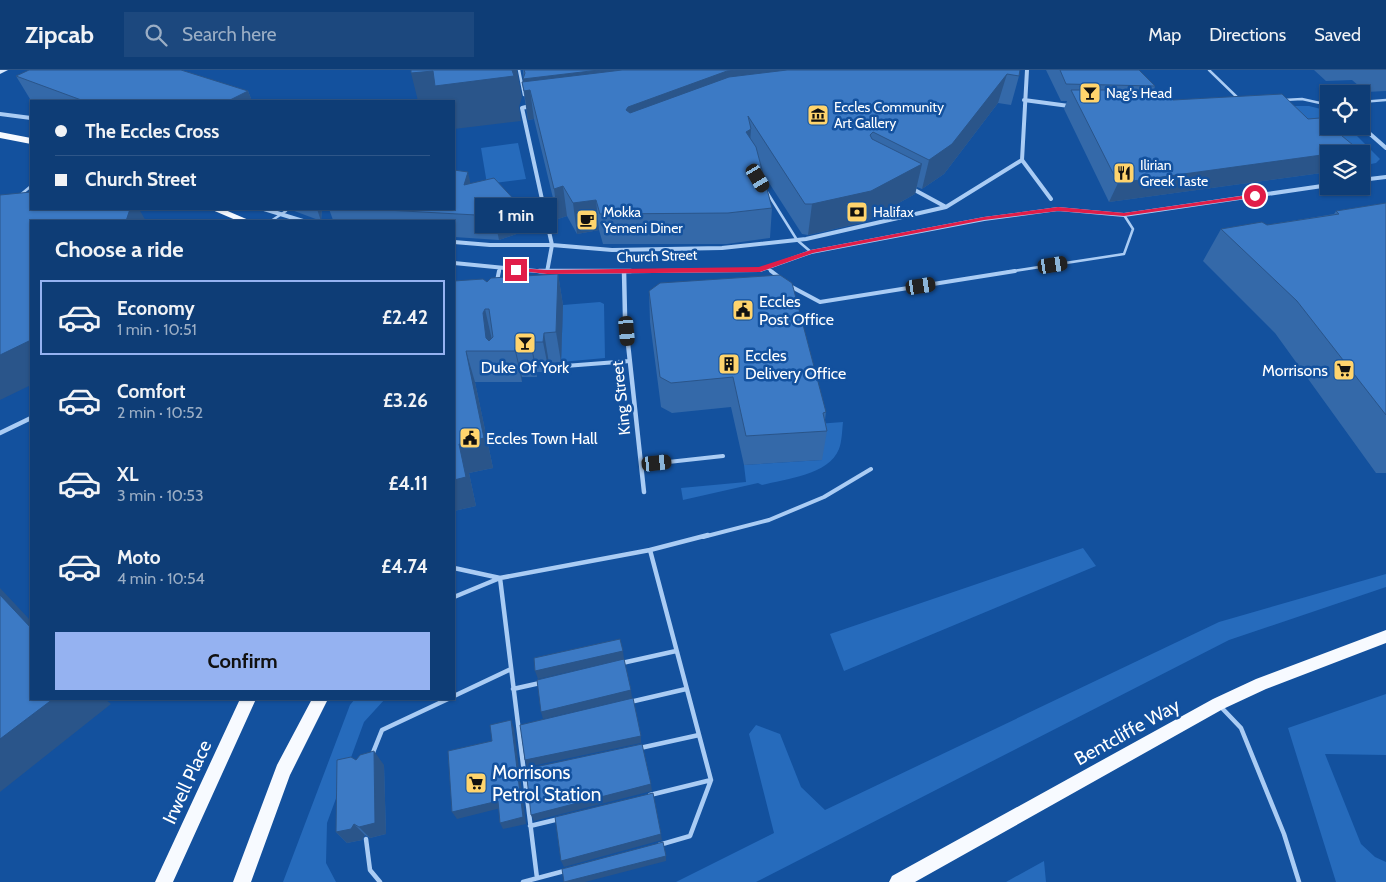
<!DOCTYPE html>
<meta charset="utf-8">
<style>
body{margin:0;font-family:Cabin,sans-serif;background:#1c487e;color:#f1f3f6;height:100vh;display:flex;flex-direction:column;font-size:19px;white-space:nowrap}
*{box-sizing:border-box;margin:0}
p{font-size:16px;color:#9baec5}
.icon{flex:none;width:28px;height:28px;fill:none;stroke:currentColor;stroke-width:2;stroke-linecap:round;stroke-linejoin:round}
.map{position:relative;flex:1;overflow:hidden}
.sheet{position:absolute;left:30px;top:150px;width:425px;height:480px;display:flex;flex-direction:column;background:#0e3d76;border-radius:0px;box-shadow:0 1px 4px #0004,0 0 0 1px #2e5688}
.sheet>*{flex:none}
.guide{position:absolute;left:30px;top:30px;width:425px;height:110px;border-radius:0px;box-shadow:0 1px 4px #0004,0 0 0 1px #2e5688;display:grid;align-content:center;height:110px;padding:0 25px;background:#0e3d76}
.tools{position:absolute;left:1320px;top:15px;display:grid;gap:10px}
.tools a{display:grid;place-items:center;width:50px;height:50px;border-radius:0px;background:#0e3d76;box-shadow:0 1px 4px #0004,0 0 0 1px #2e5688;font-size:25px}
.end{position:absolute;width:22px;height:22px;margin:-11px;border:6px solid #e11d48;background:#fff;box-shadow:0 0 0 2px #fff}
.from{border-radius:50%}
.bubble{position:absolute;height:35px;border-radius:0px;background:#0e3d76;box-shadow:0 1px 4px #0004,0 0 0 1px #2e5688;font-size:16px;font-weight:700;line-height:35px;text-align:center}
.car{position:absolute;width:15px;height:30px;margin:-15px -8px;border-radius:6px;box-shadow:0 0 4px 1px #0007;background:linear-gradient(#222 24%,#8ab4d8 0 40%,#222 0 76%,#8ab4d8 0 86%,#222 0)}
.guide b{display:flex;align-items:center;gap:18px;height:48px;font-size:19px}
.guide b+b{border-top:1px solid #2e5688}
.guide i{width:12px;height:12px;background:#f1f3f6}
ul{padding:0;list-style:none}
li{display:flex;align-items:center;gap:15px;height:75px;margin:0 10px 8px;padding:0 15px;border:2px solid transparent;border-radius:0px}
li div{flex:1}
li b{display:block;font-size:19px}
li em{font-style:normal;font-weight:700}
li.active{border-color:#95b2f1}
li>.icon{width:45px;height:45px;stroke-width:1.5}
h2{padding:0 25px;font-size:22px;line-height:60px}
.action{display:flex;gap:10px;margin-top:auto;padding:10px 25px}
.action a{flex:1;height:58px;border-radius:0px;background:#95b2f1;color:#111;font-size:20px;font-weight:700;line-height:58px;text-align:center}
header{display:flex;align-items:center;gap:30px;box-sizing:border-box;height:70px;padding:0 25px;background:#0e3d76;border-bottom:1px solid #2e5688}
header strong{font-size:24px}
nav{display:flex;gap:28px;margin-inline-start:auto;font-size:18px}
.search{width:350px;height:45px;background:#1c487e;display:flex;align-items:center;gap:12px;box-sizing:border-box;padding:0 18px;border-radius:0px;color:#9baec5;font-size:19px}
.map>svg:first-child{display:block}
.green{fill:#266bbc}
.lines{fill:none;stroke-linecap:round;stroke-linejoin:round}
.lane-far2{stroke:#aaccf4;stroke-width:2.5}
.lane-far1{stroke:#aaccf4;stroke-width:4}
.lane{stroke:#aaccf4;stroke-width:4.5}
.street-far1{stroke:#aaccf4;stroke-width:4}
.street{stroke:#aaccf4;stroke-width:4.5}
.secondary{fill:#dae9fd;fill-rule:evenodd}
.primary{fill:#f7faff;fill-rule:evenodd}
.wall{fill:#3469a9}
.shaded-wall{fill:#2a558a}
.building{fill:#3c7ac5;stroke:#2a558a;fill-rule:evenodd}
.route{fill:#e11d48}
.labels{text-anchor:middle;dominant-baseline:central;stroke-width:5;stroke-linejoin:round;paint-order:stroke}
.far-poi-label{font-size:14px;fill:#fff;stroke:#13519e;text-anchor:start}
.far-street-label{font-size:14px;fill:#fff;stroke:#13519e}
.poi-label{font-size:16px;fill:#fff;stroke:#13519e;text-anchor:start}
.street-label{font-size:16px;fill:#fff;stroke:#13519e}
.near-street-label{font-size:19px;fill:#fff;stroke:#13519e}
.near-poi-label{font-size:19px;fill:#fff;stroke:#13519e;text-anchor:start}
</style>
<header>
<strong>Zipcab</strong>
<div class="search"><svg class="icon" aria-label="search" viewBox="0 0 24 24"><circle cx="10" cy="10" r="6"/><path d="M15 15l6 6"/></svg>Search here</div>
<nav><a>Map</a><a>Directions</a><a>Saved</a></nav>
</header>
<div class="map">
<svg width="1386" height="812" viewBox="0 0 1386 812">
<rect width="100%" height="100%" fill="#13519e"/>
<path class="green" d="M1281,36H1309L1329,41V56H1347L1380,89L1376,93L1361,96V84H1335Z
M518,73L526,109L487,114L481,78Z
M600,232L604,234L605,288L561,292L563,235Z
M843,352C842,361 842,371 839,379C829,405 785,409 762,415L758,413L683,430L681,418L746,412L744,395L822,390L817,354Z
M1083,478L1096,496L844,601L830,564Z
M1386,504V517L1229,570L756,812H676L774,763L749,664L756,655L780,664L801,717L825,740L1219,552Z
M1386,624V685L1325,684L1361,774L1375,787L1386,792V812H1336L1288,658Z
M355,629H385L364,652L327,753L326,793L336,812H283L350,635Z
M1044,791L1046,812H1006Z"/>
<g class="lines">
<path class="lane-far2" d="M519,0L524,25
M1209,0L1240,30
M1284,30L1302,29L1329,35
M1361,32L1386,30
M767,122L797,170L811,182
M19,126L31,116
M271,151L286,141
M767,198L773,202
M499,202L500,199
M1007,202L1124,184L1133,159L1124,145"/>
<path class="lane-far1" d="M771,201L779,207
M497,211L499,201
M790,216L820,232L1015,201
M565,296L630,291
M641,395L723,386
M703,467L769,450L824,427L871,399"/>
<path class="lane" d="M650,480L711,710L690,766L659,775
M454,498L500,508L454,527
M622,593L676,581
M513,619L540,613
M454,626L511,599
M630,632L686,619
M1220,636L1241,658L1284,764L1299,812
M640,678L699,665
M372,685L382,660L448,629
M650,725L711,710
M530,756L559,749
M366,769L370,800L380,812
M537,808L500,508L650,480L708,465
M523,812L568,800"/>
<path class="street-far1" d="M1027,0L1022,90L1051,129
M1024,30L1069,36
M530,36L522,38L552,175L547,202
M0,44L31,48
M1361,56L1386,78
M1361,110L1386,107
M911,118L946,137
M264,139L303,151
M454,172L490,175H552L612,180L722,178L806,169L946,137L1022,90
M454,193L547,202L760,200L811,182L984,149L1058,139L1124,145L1329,115"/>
<path class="street" d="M539,201H631
M624,201L625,246L644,422
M0,363L31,348"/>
<path class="secondary" d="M0,0H8L0,4Z"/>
<path class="primary" d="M0,62L31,68V74L0,68Z
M210,139H223L251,151H238Z
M1386,560V573L1266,619L1223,639L915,812H889L892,806L1213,629L1256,609Z
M240,629H256L173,812H155Z
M312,629H328L290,705L251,812H233L277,695Z"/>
</g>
<path class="wall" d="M523,0H1020L1019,6L1011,35L998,33L944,104L922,119L917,117L915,124L865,152L808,165L802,164L762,102L772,138L770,168L727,174H603L599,160L577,164L567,146L558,149L534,49L528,50L522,12H524Z
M1046,0H1139L1155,16L1154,20L1173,30L1308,49L1359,80L1357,84H1329V102L1109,132L1064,39L1067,31H1061Z
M1314,0H1386V21L1366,22L1352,10L1326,11Z
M16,6L248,21L252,31H35L30,29Z
M470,113L521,137L525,161L499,170L454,167V151H343L333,150L329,139H454Z
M1386,133V403H1376L1275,263L1203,191L1221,159L1267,155L1334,144L1336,141Z
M289,139H322L321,151Z
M558,204L563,235L561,292L549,293V302H537V307H522V312H475L493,398L469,403L476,436L454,441V211L487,212Z
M649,221L826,342L825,350L827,361L822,390L744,395L731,337L672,343L661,337L650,252Z
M356,690L384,695L386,764L370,768L365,765L362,770L347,773L336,762Z"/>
<path class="shaded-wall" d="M517,0L522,27L519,37L521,51L454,59V31H418L411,3L433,1Z
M599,0H695L530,20L534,49L528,50L524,21H525L523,9Z
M737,0H855L630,66L626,40L628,37L727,1Z
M1007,4L998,33L944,104L922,119L929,90Z
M248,21L252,31H228Z
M751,59L749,88L746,62Z
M1359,80L1357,84H1334Z
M1329,84V102L1109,132L1118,113Z
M922,94L915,124L865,152L808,165L812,134Z
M468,102L473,125L464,115Z
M563,116L567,146L558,149L554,119Z
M596,130L599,160L577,164L573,133Z
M521,137L525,161L499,170L494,146Z
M130,139H139L146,151H126Z
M317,139H322L321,151Z
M558,204L563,235L561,292L556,262Z
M485,239L492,270L490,273L486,268L483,243Z
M544,263L549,293V302L543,272Z
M31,270V315L0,330V285Z
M531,272L537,302V307L531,277Z
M515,277L522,307V312L515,281Z
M466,281L475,312L493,398L469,403L476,436L454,441V410L459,374Z
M0,518L31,551V558L0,525Z
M623,581L624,589L538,609L535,601Z
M631,620L632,628L543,649L541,642Z
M53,629H105L111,634L0,722V669Z
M511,650L514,658L526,754L503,759L500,753Z
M641,666V673L527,697L525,690Z
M374,681L384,695L386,764L370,768L359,757Z
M651,714L652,721L534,751L531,745Z
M498,731L501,738L457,749L452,742Z
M354,754L365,765L362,770L347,773L336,762Z
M661,764L662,770L564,797L561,791Z
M666,786V791L585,812H564Z"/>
<path class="building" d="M29,0H181L248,21L228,31H84L16,6Z
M411,0H512L514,6L435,16L433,1L411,3Z
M524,0H599L523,9L525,3Z
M622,0H737L727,1L628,37L626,40L630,43L729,7L787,0H1020L1019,6L1007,4L952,74L929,90L873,62L870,65L872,69L922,94L871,121L812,134H805L748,46L751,59L746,62L756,77L772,138L728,143L600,144L596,130L573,133L563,116L554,119L530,20L524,21L522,12Z
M1060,0H1139L1155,16L1066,14Z
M1071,20H1163L1173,30L1282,24L1308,49L1320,48L1329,55V56H1330L1359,80L1329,84L1118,113Z
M454,100L468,102L464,115L494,108L521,137L494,146L386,140L385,139H454Z
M31,122V139H130L126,151H31V270L0,285V125Z
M1386,133V345L1297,231L1221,159L1262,152L1267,155L1339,144L1336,141Z
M558,204L556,262L544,263L543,272H531V277H515V281H466L484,368L459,374L466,407L454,410V211L483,209L487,212L491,208ZM485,239H489L493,267L489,271L486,268L483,243Z
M780,205L792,213L826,342L823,343L827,361L746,366L733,307L671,313L660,307L649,221L660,213Z
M0,525L31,558V629H53L0,669Z
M620,569L623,581L535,601L534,588Z
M624,589L631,620L541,642L537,610Z
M633,628L641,666L525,690L520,655Z
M511,650L523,747L500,753L498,731L452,742L448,681L492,671L490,655Z
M642,674L651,714L531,745L526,699Z
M374,681L375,753L359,757L354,754L351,759L336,762L337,690L351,687L356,690L360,685Z
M653,723L661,764L561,791L555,747Z
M663,772L666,786L564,812L562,799Z"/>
<path class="route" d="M1255,124L1257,127L1124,146L1058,141L984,150L813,183L760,202L547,204L513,200L516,198L547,200L759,197L811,180L984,147L1058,137L1124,143Z"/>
<defs>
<g id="bar-square" transform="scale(1.125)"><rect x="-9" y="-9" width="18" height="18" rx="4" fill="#ffd46d" stroke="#13519e"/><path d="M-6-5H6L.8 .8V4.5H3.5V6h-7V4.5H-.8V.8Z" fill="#111"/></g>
<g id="museum-square" transform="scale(1.125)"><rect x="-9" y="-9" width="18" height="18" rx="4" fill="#ffd46d" stroke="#13519e"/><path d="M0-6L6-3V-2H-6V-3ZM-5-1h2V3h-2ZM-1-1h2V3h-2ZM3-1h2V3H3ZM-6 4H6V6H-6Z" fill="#111"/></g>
<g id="restaurant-square" transform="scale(1.125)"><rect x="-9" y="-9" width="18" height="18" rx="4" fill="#ffd46d" stroke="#13519e"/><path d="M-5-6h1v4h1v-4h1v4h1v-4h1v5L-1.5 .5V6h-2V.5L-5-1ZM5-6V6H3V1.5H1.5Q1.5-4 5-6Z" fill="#111"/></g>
<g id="bank-square" transform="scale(1.125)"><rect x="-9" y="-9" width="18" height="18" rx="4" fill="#ffd46d" stroke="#13519e"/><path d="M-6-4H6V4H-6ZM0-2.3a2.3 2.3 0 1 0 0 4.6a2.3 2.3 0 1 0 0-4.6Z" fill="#111"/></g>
<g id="cafe-square" transform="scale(1.125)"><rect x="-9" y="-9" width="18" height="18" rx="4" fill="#ffd46d" stroke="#13519e"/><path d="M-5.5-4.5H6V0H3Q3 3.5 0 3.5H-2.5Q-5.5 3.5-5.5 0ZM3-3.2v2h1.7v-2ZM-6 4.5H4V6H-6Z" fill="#111"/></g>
<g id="civic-square" transform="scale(1.125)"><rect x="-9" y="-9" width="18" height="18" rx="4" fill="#ffd46d" stroke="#13519e"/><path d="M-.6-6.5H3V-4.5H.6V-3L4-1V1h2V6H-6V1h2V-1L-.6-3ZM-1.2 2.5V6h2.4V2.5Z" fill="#111"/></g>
<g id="building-square" transform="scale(1.125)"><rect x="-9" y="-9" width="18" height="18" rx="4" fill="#ffd46d" stroke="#13519e"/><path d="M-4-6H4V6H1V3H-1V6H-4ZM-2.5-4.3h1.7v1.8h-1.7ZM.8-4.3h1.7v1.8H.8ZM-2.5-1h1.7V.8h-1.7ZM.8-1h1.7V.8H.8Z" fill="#111"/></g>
<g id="supermarket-square" transform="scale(1.125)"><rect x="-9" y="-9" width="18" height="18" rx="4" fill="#ffd46d" stroke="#13519e"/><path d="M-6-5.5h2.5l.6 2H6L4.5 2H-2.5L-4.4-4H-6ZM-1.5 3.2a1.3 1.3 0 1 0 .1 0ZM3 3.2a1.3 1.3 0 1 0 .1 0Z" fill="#111"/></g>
</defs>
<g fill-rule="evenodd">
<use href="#bar-square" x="1090" y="23"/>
<use href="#museum-square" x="818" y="45"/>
<use href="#restaurant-square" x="1124" y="103"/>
<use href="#bank-square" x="857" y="142"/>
<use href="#cafe-square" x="587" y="150"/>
<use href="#civic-square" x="743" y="240"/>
<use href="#bar-square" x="525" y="273"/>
<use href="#building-square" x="729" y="294"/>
<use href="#supermarket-square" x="1344" y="300"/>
<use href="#civic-square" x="470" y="368"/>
<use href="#supermarket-square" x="476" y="713"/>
</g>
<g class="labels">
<g class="far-poi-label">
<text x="1106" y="23">Nag's Head</text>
<text x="834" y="37">Eccles Community<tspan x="834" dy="16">Art Gallery</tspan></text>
<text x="1140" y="95">Ilirian<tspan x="1140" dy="16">Greek Taste</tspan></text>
<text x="603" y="142">Mokka<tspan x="603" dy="16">Yemeni Diner</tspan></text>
<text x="873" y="142">Halifax</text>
</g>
<g class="far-street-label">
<text transform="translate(657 186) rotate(-2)">Church Street</text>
</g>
<g class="poi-label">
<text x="759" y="231">Eccles<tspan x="759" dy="18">Post Office</tspan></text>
<text x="745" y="285">Eccles<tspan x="745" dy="18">Delivery Office</tspan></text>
<text x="525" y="297" text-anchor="middle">Duke Of York</text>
<text x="1328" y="300" text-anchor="end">Morrisons</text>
<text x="486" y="368">Eccles Town Hall</text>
</g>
<g class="street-label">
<text transform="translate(621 328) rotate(-96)">King Street</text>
</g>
<g class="near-street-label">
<text transform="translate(1127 662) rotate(-29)">Bentcliffe Way</text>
<text transform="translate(187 712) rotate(-65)">Irwell Place</text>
</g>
<g class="near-poi-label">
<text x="492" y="702">Morrisons<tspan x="492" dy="22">Petrol Station</tspan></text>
</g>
</g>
</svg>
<div class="tools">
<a><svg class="icon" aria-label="locate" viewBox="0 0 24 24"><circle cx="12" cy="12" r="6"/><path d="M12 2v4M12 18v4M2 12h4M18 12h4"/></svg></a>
<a><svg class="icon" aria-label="layers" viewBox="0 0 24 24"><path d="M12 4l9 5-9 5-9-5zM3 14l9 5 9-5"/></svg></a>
</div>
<i class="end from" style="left:1255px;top:126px"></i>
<i class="end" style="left:516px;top:200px"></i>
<div class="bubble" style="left:475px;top:128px;width:82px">1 min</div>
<i class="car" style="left:758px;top:108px;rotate:149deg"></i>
<i class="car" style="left:1053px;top:195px;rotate:81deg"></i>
<i class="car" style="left:921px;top:216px;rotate:81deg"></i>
<i class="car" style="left:627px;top:261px;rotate:175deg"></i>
<i class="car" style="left:657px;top:393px;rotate:84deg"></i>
<div class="guide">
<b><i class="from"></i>The Eccles Cross</b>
<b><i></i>Church Street</b>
</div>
<section class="sheet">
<h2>Choose a ride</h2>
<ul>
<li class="active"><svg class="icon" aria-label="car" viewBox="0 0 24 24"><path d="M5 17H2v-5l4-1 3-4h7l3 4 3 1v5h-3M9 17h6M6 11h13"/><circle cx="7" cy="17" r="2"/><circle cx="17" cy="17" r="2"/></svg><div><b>Economy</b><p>1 min · 10:51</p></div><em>£2.42</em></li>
<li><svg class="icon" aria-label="car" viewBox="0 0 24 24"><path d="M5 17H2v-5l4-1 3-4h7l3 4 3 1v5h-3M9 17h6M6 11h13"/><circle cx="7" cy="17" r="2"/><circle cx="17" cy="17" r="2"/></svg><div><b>Comfort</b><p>2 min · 10:52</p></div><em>£3.26</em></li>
<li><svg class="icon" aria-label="car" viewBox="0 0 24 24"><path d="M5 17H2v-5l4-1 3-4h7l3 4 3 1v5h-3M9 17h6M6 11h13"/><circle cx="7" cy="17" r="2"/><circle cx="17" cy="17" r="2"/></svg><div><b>XL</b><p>3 min · 10:53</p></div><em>£4.11</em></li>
<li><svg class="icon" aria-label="car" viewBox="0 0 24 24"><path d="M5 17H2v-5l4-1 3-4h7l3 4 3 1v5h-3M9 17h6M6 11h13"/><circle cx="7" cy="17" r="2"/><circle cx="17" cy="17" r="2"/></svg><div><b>Moto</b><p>4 min · 10:54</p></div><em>£4.74</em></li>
</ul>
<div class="action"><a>Confirm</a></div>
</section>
</div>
